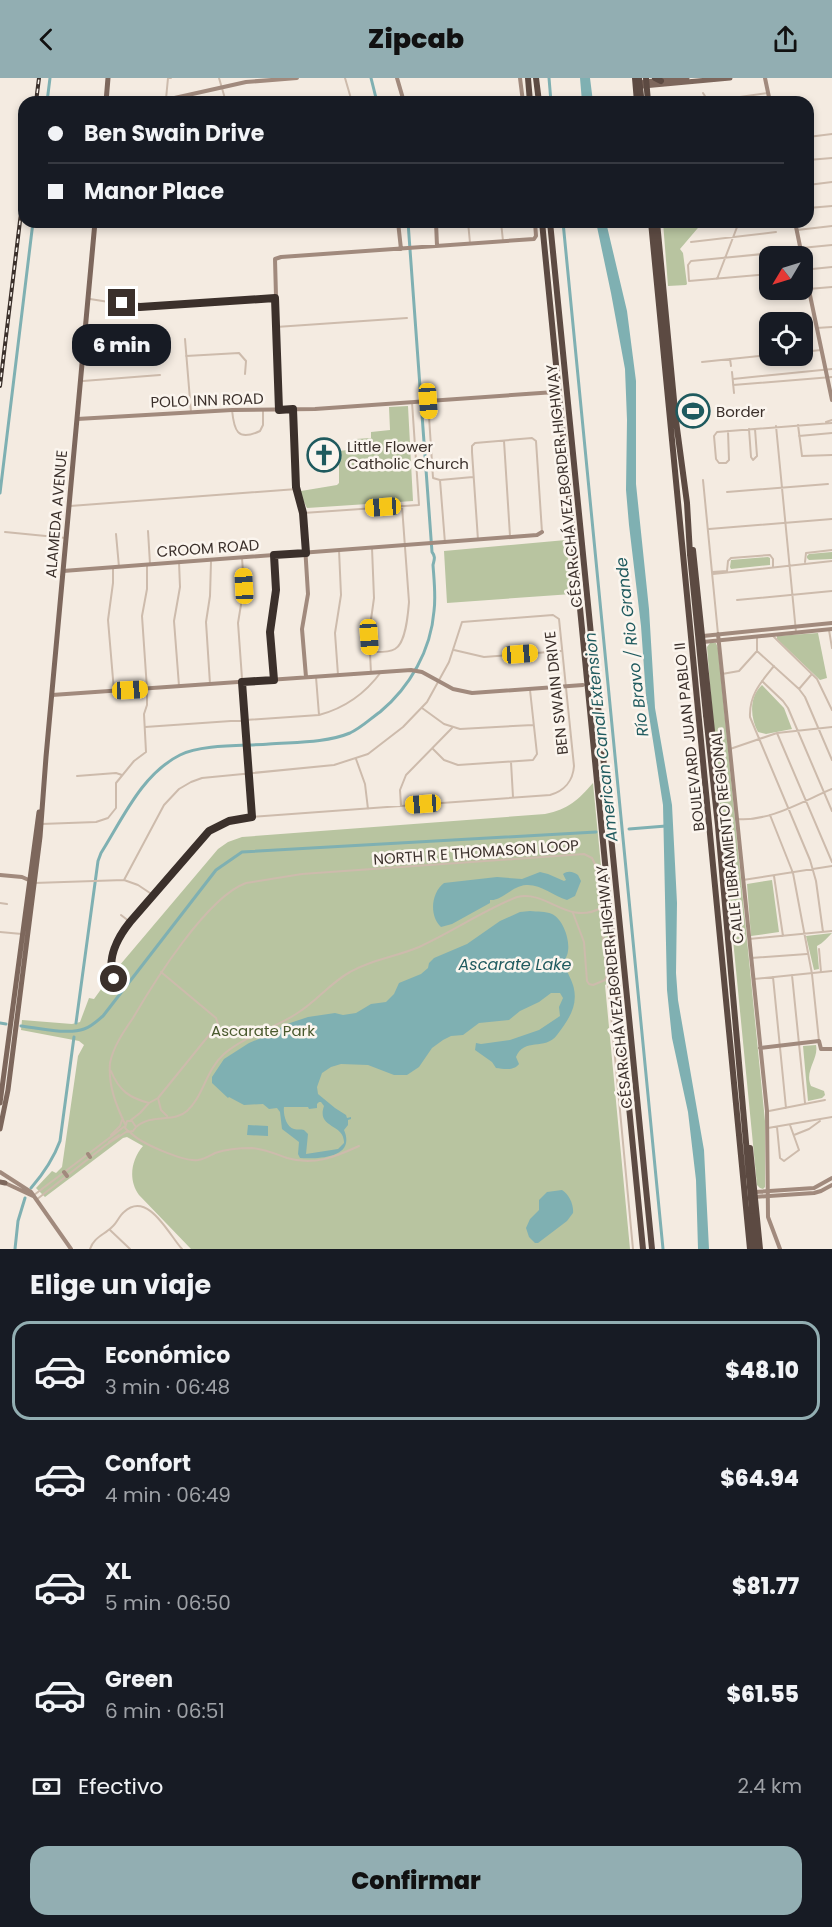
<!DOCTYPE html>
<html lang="es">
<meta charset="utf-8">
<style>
body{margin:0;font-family:Poppins,sans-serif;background:#20242c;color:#f1f3f6;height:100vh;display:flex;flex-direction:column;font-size:22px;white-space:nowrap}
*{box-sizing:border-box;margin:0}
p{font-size:20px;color:#9ea1a6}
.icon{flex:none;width:33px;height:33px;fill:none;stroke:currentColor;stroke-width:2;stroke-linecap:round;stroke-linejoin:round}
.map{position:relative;height:1171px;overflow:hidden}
.drawer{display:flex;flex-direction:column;background:#171b24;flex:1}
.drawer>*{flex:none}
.banner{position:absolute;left:18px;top:18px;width:796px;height:132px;border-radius:18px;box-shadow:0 3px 9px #0003;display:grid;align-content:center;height:132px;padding:0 30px;background:#171b24}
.needle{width:39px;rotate:232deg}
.controls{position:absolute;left:759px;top:168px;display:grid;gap:12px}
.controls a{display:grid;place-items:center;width:54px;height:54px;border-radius:12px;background:#171b24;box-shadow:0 3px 9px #0003;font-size:30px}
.end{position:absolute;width:27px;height:27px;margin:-14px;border:8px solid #3b302b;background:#fff;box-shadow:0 0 0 3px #fff}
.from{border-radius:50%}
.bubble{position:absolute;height:42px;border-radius:18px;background:#171b24;box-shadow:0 3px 9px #0003;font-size:20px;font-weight:800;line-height:42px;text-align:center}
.car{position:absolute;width:18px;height:36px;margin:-18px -9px;border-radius:8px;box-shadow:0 0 4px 2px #0007;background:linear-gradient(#f5c518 24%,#345 0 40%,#f5c518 0 76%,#345 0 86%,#f5c518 0)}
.banner b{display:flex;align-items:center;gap:21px;height:57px;font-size:22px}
.banner b+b{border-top:2px solid #363941}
.banner i{width:15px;height:15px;background:#f1f3f6}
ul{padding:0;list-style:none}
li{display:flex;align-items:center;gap:18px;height:99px;margin:0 12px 9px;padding:0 18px;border:3px solid transparent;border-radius:18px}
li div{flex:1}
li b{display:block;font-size:22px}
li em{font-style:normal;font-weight:800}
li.active{border-color:#92aeb2}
li>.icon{width:54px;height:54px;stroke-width:1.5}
h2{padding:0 30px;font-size:27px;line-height:72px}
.pay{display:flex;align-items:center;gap:15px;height:66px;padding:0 30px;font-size:22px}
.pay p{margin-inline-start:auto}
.primary-button{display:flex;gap:12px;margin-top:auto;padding:12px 30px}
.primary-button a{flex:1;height:69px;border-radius:18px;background:#92aeb2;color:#111;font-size:24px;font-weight:800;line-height:69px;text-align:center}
header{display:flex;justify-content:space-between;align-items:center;height:78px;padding:0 30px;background:#92aeb2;color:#111;font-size:27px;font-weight:800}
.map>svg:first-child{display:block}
.green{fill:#b8c4a0}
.water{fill:#7fb0b2;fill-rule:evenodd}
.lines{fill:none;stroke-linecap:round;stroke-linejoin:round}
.canal{stroke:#7fb0b2;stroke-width:3}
.street{stroke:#cdbbac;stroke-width:2}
.secondary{stroke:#a18a7d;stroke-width:4}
.primary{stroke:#7d675c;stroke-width:5}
.highway{stroke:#5c4a42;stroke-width:6}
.rail-casing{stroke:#3b302b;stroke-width:4}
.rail{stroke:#fbf5ee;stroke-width:1.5;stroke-dasharray:4.5;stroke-linecap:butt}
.highway-bridge{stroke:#5c4a42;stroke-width:6}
.route{stroke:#3b302b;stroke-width:8}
.labels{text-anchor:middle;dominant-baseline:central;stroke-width:5;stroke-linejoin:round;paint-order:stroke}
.street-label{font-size:15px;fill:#3b302b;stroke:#fbf5ee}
.poi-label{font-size:15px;fill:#3b302b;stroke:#fbf5ee;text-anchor:start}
.park-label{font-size:15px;fill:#4a5a2e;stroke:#fbf5ee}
.water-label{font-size:16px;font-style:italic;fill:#1f5a5e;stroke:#fbf5ee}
</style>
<header><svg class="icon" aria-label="back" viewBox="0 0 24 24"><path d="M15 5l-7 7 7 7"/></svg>Zipcab<svg class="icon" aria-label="share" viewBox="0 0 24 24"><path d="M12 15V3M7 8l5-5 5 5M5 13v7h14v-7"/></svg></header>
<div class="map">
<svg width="832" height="1171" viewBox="0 0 832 1171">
<rect width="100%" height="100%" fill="#f4ebe1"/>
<path class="green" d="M663,144H703L680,171L683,175L687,206L686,207L668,208Z
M703,321L707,343L682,345L680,324Z
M408,328L413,423L307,430L300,416L301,413L337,407L339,405V373L356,371V361L371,360V354L390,352L389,329Z
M566,462L572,516L447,525L444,473Z
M832,474V481L809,482L807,480V478L809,476Z
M768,479L770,480V487L731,491L730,489L731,482Z
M818,555L827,600L820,602L777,561V558Z
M710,565H716L718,570L765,1043V1109L763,1111L760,1110L757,1107L718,708L707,569Z
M762,607L784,630L792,651L766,656L758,654C750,639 749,619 762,607Z
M593,705L612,903L605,907L630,1171H191L139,1117C128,1102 131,1082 143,1068L127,1059L123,1060L45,1119L36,1110L52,1093L56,1095L62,1089L78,978L84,967L79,963L21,952L22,942L72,946L80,944L89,920L94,921L107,903L113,906L118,903V897L114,894L218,771L228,764L242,759L545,736C569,731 578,722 593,705Z
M772,802L779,854L751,858L747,806Z
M832,855C827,860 823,865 817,868L819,891L814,892L806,858Z
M816,967C819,981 804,993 811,1008L824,1013L825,1017L822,1020L808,1023L803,968Z"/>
<path class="water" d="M580,0H590L593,24H582Z
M596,144H606L627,233L636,303V406L649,531L655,630L672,727L677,825L676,895L678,922L704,1072L709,1171H698L696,1102L688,1034L672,960L667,912L663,727L646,618L641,548L629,447L626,412L627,342L625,291L611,215Z
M540,794L548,796L564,803L566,802L563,796C568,792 574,794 578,797L581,803L575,818L567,822C553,818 541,806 526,807C512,808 502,823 490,822V825L452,846L441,849C429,838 431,815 444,805L497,799L522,801Z
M530,833C538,834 545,833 552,836C563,841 570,862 568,873C568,877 564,881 565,886C566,893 571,900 573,907C579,927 569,941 557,957C545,973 524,959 516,979L519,986C514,993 504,991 496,990L492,984L475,972L476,965L481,966L510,962L539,952L560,938L559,929L563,920L560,915H551L539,924L520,933L509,942L479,945L463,957L451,958L443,962L432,970L419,989L407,997H394L368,987L341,986L331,989L322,995L317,1009L318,1016L335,1030L346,1037L347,1040L351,1039V1041L348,1042V1047L344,1052C356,1080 319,1081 300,1080L298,1076L299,1064L282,1051L280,1034L277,1030L269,1031L263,1026L244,1027L229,1019L228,1020L212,1005V999L224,981L249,965L268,957L287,946L308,939L335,935L343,937L356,935L371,926L386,924L394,916L399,905L421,896L428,890L429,885L434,880L467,866L500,843L520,834ZM319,1024H321L324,1028C316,1051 345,1045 344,1065L338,1071L306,1076L308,1056L304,1052C301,1051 297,1052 294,1051C286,1049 283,1036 284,1029H308L309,1031L317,1030V1026Z
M248,1047L268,1048V1058L247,1057Z
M562,1112C569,1116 574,1127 573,1135L567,1143L538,1165H535L529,1159L526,1150L530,1141L539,1132V1122L547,1114Z"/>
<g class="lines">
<path class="canal" d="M371,0L377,24
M549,0L551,24
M47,24L50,0
M563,144L663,1171
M0,415L33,144
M629,751L666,748
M0,945L6,946
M76,945L98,783L101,775C123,740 142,696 180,677C201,666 245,668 269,666C295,664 326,665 350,655C361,650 370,641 380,634C410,609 431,572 434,533C436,518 434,502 433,487C434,482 436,479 432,474L408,144
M21,948C38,950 68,957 84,951C91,949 97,943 103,938L216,792L242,774L596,754
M31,1110C44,1095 53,1082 60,1063L74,959
M15,1171L18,1143L25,1120"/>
<path class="street" d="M219,0L226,24
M345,0L352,24
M703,15L708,23H712L768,15
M166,21L168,0H171
M449,24L521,19
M808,59L832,56
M808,82L832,80
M808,107L832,104
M808,130L832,128
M468,144L470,165
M501,144L503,163
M797,152L832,148
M691,164L776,154
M801,170L832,167
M802,192L832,189
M770,196L689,203L688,187L691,183L773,175L775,178
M717,201L739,144
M808,211L832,209
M90,221L140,229L275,220
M276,249L407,240
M816,250L832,249
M185,261L191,334
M802,274L821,272
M186,278L239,275L246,283L245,296
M730,281L731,288
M702,284L770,277
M732,294L734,315
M733,301L832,291
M83,303L160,297
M733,307L832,299
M428,323L433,400L440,402L473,399
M232,332C234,352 237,364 260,353L263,347V333
M826,344L832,342
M798,347L802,378L832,377
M776,348L796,554
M749,351L751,379L753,382L757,378L755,351
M728,353L729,382L726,385H719L716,381L714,358L717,354L832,345
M799,358L832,355
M504,363L510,458
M440,402L445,465
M703,402L718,556
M727,414L828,406
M70,428L297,411
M303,435L419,427L412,324
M709,451L832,441
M148,453L150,486
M5,454L66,460
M116,456L119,489
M478,462L472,374V368L475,365L532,360L536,363L542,454
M274,477L275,512L270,549L274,601
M242,480L244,508L238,545L252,739
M805,484L806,475L832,472
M113,491V505L108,542L114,613
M727,493L728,483L731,480L770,477L773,481V488
M712,494L727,493
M713,496L832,483
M737,522L832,513
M829,552L832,570
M757,558V573L799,611L805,619L832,682
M773,558L817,601L832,632
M454,572L484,579L561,573
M370,574C377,574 388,575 395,571C406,565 408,536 409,524L402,428
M774,588C761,604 749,617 750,639L810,782L816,803L823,854
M371,595L369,556L374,520L372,470
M722,596L739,593L757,573
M338,597L335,555L341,517L339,472
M316,599L319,637
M762,603L783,623L788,630L832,733
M210,606L206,544L210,518L211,484
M179,608L174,543L180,509L179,484
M799,611L811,597
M422,630L444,646L460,651L533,647
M145,649L319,637C345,630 365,616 381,594
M777,655L832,784
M433,671L444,682L458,687L533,682L537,676L530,612
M730,671L777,655L832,649
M356,681L365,706L368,731
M511,684L513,719
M77,698L116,695L122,697
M401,728L400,712L406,697L452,650
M770,737L793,795L812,896L819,963
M737,741C769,744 803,723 832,711
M41,746L96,744L108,740L116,730V705L134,683L146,674L144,636L147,627V611L142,538L147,511V487
M774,798L783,858
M743,802L832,788
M34,805L124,802L138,807L153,817
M0,825L7,826
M121,837L130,844
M0,854L22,856
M749,861L832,853
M819,871L821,894
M751,880L807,876
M792,897L805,1025
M773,899L786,1030
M606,900L608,905L633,1171
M114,901L112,892L114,875L123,853L200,762C215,747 230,741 252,739L550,717C564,713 573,703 574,688L559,541L553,537L462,544L449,584L427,624L403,649L368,676L334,687L202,700L191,704L179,711L164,727L124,802
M754,901L832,893
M111,993C119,1013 130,1020 149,1025
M158,1020L161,1032L167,1038
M769,1033L825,1022
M131,1042L140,1035L149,1025L158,1020L218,946L216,940L161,894
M125,1046C116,1027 108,1007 110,985C113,969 124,953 133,940C154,904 207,819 246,805L302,796L584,776L592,780L596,788L607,897L605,902L593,907L589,906L587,903L584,864L573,835
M136,1049C152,1035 174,1045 187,1033C203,1019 206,992 224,976C245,958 273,951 296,936C316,924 330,905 350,894C372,881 396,879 419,869C452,854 484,832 517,819C548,812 567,848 601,830
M777,1049L780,1080L784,1083L799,1072L790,1047
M768,1050L832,1039
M130,1054C139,1065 184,1084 198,1082C204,1081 209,1078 215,1075C227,1071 239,1070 252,1070C265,1071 276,1076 287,1080C314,1088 335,1079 359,1068
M111,1057L120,1048L122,1042
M794,1057L809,1051L820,1043
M109,1064L119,1057
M34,1117L125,1048
M36,1122L106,1067L126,1054L133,1053L136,1049L132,1043H127L125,1050L128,1053
M110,1152L130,1171
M90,1171C94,1159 104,1157 112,1149C117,1145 119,1138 124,1134C148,1112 169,1157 182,1171"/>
<path class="secondary" d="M397,0L404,24
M520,0L523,24
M765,0L770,24
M124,24L170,21L246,4L297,0
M398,144L401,171
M436,144L437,168
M795,144L802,178
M802,179L832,322
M293,331L296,409L303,435L308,516L302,551L306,599
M279,332L275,181L281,179L534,161L536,158L535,144
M77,341L232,332L315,331L555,314
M63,493L537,457L542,454
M718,556L767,1033L768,1139L780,1171
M703,558L832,545
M703,564L832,551
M52,617L411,592L422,594L453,611L472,615L583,607
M0,797L22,799L31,803
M760,970L819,963L821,971H832
M88,1076L90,1079
M0,1094L31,1114L71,1171
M64,1094L67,1098
M3,1104L33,1118
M755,1114L814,1110L832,1100
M754,1119L814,1115L821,1113L832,1107"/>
<path class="primary" d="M644,4L687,0
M643,8L730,0
M106,24L108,0
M0,1025L39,734
M0,1051L8,1012L40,759L46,679L95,144
M0,1104L5,1105"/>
<path class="highway" d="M528,0L530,24
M536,0L539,24
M635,0L637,24
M646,0L648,24
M655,0L661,3
M542,144L643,1171
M550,144L652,1171
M651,144L750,1171
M657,144L676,343L687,425L690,476
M693,472L712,653
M706,637L718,748L749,1098
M750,1070L760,1171
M752,1133L755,1171"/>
<g class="rail-casing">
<path id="rail" d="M36,24L39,0
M0,308L24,110"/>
</g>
<use href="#rail" class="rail"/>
<path class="highway-bridge" d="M639,0L641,18
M690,476L706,637
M749,1098L752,1133"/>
</g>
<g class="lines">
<path class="route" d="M114,901C106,881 118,859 130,844L209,753L229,743L252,739L242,604L274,602L270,554L276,512L274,477L306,475L303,435L296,409L293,331L279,332L275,220L140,229L129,228L122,225"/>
</g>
<defs>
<g id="stadium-ring" transform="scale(1.725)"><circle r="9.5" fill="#fbf5ee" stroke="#1f5a5e" stroke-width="1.5"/><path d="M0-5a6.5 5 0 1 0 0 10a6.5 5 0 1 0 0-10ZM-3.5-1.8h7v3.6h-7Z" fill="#1f5a5e"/></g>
<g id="church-ring" transform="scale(1.725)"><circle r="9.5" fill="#fbf5ee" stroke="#1f5a5e" stroke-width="1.5"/><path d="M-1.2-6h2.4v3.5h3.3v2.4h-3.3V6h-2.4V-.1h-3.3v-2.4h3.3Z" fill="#1f5a5e"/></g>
</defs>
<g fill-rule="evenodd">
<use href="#stadium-ring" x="693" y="333"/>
<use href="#church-ring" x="324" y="377"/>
</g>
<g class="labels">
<g class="street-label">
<text transform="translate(207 322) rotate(-2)">POLO INN ROAD</text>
<text transform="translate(564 408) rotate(-96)">CÉSAR CHÁVEZ BORDER HIGHWAY</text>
<text transform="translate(56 436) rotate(-85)">ALAMEDA AVENUE</text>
<text transform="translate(208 470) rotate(-4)">CROOM ROAD</text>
<text transform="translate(556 615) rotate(-96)">BEN SWAIN DRIVE</text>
<text transform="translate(689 659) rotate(-96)">BOULEVARD JUAN PABLO II</text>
<text transform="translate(727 759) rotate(-96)">CALLE LIBRAMIENTO REGIONAL</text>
<text transform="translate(476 774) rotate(-4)">NORTH R E THOMASON LOOP</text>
<text transform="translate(614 909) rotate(-96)">CÉSAR CHÁVEZ BORDER HIGHWAY</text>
</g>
<g class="poi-label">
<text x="716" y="333">Border</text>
<text x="347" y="368">Little Flower<tspan x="347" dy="17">Catholic Church</tspan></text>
</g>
<g class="park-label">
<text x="263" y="952">Ascarate Park</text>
</g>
<g class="water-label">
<text transform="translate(632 569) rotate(-97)">Río Bravo / Rio Grande</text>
<text transform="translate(601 659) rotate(-96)">American Canal Extension</text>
<text x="515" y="886">Ascarate Lake</text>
</g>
</g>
</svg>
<div class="controls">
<a><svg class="needle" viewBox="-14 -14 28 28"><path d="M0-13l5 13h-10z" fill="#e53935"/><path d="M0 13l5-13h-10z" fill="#9ea1a6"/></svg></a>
<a><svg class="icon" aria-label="locate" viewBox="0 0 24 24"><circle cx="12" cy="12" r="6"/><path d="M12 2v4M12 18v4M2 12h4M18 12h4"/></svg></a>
</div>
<i class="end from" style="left:114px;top:901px"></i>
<i class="end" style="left:122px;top:225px"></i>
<div class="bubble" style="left:72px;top:246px;width:99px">6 min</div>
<i class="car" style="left:428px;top:323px;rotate:176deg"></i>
<i class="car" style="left:383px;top:429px;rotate:266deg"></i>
<i class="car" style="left:244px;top:508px;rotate:357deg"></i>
<i class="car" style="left:369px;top:559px;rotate:176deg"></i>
<i class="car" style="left:520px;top:576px;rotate:86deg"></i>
<i class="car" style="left:130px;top:612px;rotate:87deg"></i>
<i class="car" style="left:423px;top:726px;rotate:266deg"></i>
<div class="banner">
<b><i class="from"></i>Ben Swain Drive</b>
<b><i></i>Manor Place</b>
</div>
</div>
<section class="drawer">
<h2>Elige un viaje</h2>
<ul>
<li class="active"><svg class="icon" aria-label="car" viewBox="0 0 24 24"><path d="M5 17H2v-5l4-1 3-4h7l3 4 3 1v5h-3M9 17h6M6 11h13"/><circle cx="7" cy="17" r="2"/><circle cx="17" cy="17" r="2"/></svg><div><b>Económico</b><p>3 min · 06:48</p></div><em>$48.10</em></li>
<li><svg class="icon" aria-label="car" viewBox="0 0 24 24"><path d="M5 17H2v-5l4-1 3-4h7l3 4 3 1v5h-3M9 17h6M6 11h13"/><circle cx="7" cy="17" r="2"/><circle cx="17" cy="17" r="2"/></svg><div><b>Confort</b><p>4 min · 06:49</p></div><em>$64.94</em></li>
<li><svg class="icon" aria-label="car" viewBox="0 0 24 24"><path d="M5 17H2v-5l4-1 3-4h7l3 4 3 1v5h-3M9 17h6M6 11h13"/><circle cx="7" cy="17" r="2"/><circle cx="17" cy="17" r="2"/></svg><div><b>XL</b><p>5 min · 06:50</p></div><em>$81.77</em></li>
<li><svg class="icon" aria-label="car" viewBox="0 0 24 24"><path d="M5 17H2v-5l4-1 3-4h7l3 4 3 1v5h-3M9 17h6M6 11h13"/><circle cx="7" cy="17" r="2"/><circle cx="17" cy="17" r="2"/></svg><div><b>Green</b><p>6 min · 06:51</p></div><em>$61.55</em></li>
</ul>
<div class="pay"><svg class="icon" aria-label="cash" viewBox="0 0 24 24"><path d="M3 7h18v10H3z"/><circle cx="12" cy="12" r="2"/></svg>Efectivo<p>2.4 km</p></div>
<div class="primary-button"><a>Confirmar</a></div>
</section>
